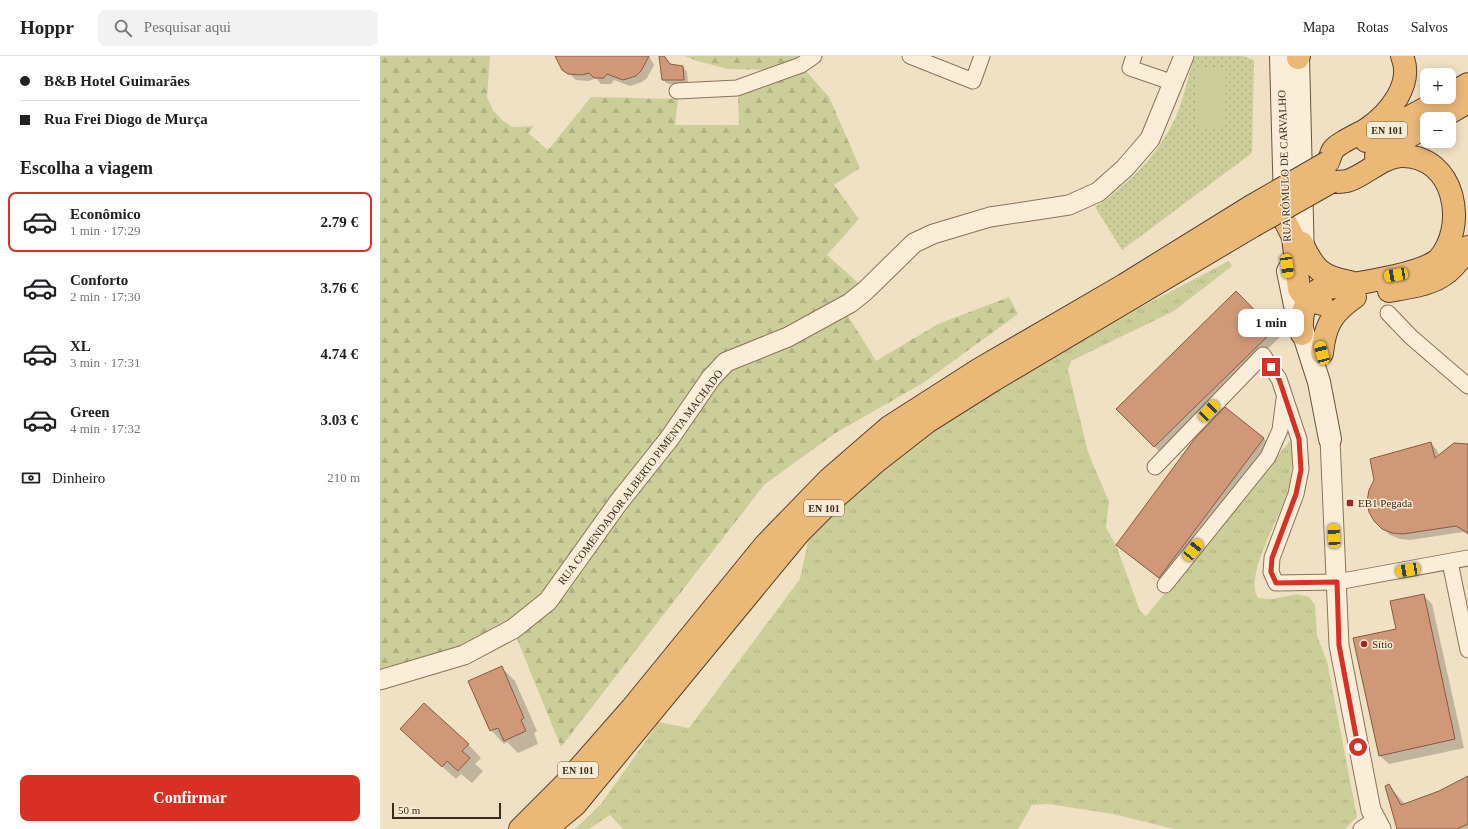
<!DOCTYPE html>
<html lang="pt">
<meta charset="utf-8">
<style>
body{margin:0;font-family:Georgia,serif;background:#f2f2f2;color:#202124;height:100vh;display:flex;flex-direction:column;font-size:15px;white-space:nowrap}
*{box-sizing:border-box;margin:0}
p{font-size:13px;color:#757577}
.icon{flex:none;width:22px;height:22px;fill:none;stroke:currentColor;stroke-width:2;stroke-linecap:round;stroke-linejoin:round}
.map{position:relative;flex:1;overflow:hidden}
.details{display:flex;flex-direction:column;background:#fff;width:380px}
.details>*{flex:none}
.banner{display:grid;align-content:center;height:88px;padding:0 20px;background:#fff}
.fabs{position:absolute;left:1040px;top:12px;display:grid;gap:8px}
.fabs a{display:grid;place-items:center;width:36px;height:36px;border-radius:8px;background:#fff;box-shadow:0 2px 10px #0003;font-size:20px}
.scale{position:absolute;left:12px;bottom:10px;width:109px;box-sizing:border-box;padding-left:4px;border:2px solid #3b2b1e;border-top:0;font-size:11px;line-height:14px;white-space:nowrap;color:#3b2b1e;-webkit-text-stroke:3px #f7ebd4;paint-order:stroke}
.end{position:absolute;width:18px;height:18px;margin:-9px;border:5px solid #d93025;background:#fff;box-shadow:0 0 0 2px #fff}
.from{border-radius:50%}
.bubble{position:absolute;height:28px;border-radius:8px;background:#fff;box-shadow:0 2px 10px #0003;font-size:13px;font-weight:700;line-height:28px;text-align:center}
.car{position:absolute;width:12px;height:24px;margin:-12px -6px;border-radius:5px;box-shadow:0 0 3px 1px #0007;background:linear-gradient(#f5c518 24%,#345 0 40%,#f5c518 0 76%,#345 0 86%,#f5c518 0)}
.banner b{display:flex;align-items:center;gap:14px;height:38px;font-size:15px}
.banner b+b{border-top:1px solid #e0e0e0}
.banner i{width:10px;height:10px;background:#202124}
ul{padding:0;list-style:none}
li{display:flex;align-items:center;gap:12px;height:60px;margin:0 8px 6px;padding:0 12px;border:2px solid transparent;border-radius:8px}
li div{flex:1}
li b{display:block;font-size:15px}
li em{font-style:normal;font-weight:700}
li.on{border-color:#d93025}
li>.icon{width:36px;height:36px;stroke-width:1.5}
h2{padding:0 20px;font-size:18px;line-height:48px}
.pay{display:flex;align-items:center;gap:10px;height:44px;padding:0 20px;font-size:15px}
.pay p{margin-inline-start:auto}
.button{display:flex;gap:8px;margin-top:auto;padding:8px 20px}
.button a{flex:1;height:46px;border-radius:8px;background:#d93025;color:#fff;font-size:16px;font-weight:700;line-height:46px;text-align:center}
header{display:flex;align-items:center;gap:24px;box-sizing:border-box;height:56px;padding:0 20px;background:#fff;border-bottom:1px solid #e0e0e0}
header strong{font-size:19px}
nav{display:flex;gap:22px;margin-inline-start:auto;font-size:14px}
.search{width:280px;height:36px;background:#f2f2f2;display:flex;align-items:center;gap:10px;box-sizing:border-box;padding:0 14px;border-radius:8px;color:#757577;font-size:15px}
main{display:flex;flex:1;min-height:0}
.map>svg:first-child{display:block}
.grass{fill:url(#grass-tufts)}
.forest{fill:url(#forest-firs)}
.park{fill:url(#park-dots)}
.pitch{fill:#cbce98}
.shadow{fill:#0003}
.building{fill:#cf9979;stroke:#8b593f}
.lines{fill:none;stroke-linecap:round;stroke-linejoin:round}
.minor-casing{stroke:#8b725a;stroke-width:17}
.tertiary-casing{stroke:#8b725a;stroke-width:21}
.secondary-casing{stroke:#6d533d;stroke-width:24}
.trunk-casing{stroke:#59402e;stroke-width:24}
.minor{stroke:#faeed8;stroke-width:15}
.tertiary{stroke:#faeed8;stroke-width:19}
.secondary{stroke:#faeed8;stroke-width:22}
.trunk{stroke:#eab877;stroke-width:22}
.trunk-bridge-casing{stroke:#59402e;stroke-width:24;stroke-linecap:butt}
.trunk-bridge{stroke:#eab877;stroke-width:22}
.route{stroke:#d93025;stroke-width:5}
.poi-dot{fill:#9c282e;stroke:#f7ebd4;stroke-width:1.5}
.labels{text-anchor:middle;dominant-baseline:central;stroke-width:3;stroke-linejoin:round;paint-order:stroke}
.shield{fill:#f7ebd4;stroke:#736555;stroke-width:1}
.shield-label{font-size:10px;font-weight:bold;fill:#3b2b1e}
.street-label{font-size:11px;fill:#3b2b1e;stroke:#f7ebd4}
.poi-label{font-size:11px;fill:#3b2b1e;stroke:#f7ebd4;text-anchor:start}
</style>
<header>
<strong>Hoppr</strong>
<div class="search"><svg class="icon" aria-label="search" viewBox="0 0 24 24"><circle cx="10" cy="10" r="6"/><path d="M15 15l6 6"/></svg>Pesquisar aqui</div>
<nav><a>Mapa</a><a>Rotas</a><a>Salvos</a></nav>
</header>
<main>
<section class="details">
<div class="banner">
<b><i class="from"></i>B&amp;B Hotel Guimarães</b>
<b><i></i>Rua Frei Diogo de Murça</b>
</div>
<h2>Escolha a viagem</h2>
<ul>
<li class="on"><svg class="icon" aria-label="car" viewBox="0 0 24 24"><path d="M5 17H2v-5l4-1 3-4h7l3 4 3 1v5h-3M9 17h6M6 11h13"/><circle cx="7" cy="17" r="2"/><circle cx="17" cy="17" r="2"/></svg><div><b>Econômico</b><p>1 min · 17:29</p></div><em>2.79 €</em></li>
<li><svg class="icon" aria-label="car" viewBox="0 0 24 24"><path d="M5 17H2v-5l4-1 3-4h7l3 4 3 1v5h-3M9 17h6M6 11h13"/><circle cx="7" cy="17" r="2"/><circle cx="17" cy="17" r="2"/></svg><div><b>Conforto</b><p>2 min · 17:30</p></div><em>3.76 €</em></li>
<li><svg class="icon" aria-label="car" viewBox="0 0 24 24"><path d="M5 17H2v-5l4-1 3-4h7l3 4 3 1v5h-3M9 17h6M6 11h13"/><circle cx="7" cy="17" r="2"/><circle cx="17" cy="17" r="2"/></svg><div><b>XL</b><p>3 min · 17:31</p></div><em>4.74 €</em></li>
<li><svg class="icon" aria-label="car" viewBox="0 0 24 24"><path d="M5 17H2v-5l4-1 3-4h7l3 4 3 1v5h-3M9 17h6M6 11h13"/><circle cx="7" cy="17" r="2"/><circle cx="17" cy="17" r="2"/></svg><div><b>Green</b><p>4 min · 17:32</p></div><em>3.03 €</em></li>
</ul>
<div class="pay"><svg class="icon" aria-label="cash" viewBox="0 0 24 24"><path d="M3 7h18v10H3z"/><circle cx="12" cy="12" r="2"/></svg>Dinheiro<p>210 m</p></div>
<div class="button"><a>Confirmar</a></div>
</section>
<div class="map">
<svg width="1088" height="773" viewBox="0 0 1088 773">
<defs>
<pattern id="grass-tufts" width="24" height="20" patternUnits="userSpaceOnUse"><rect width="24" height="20" fill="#cbce98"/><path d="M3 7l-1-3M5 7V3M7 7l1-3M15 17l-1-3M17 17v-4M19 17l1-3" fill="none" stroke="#afb183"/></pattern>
<pattern id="forest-firs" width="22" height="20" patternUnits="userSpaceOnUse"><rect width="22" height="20" fill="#cbce98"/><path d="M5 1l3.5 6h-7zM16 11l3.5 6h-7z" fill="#afb183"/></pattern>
<pattern id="park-dots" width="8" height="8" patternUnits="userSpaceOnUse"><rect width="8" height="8" fill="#cbce98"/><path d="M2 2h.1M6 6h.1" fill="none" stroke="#afb183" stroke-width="1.8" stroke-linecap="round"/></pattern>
</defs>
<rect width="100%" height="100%" fill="#f0e1c4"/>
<path class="grass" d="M849,205L852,210L794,255L691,305L688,314L708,396L729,446L726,472L736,489L760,555L766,560L913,381C914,398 912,416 908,433C902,460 863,519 878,542L893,543L917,538L929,541L935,549L937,580L947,605L977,761L965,773H794L733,758L668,748L652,749L638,773H243L230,759L209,773H195L221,748L279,666L309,672L420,523L430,476L479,432L539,386L606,341L763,250Z"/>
<path class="forest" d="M0,0H110L107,41L113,54L122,64L132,71L154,70L148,77L168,94L211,41L298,43L295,69H359L358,39L425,14L449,41L480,112L454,129L479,163L447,199L483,231L465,255L496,305L558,268L629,241L638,258L543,327L454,378L384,429L181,691L133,573L0,624Z
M305,0H426L404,14L349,13L317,5Z"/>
<path class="park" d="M815,0H863L874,4L872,97L742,194L715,151C751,127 783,94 799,53C805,36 809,17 815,0Z"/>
<path class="pitch" d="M815,11H846L845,72L815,71Z"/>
<path class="shadow" d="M177,0H269L274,9L267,22L262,26L250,30L234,24L231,28H221L216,22L209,25L196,24L179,8Z
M280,0H285L291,9L303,11L307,16L308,28H288L283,24Z
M856,237L900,281L781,397L737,353Z
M883,382L890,389L786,528L737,489Z
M1051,387L1057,394L1059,400L1069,390L1080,387L1088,391V479L1083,476L1030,484L1020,483L1010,479L1002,472Z
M1043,539L1052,548L1084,692L1009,708L999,699L1017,574Z
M122,612L135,625L157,675L154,677L158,688L138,697L127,686L124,688L111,674Z
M35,686L88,688L101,702L95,708L103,715L92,727L81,718L76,723Z
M1088,721V773H1018L1009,730L1025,748L1060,736Z"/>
<path class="building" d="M175,0H269L261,15L256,20L243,24L227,18L224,22H214L209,17L202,19L188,18L182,14Z
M279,0H284L290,8L303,10L304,24H282Z
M856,235L894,274L774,391L736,353Z
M845,351L884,382L779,522L736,489L816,381Z
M1051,386L1055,402L1074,387L1088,388V477L1076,470L1023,478L1012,477L1002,473L994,465L989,456L987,445L989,434L994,424L990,403Z
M1044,538L1075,683L999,700L973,582L1016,573L1010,545Z
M122,610L144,662L141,664L146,675L124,685L118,672L110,675L88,625Z
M44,647L89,688L82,695L90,702L78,715L67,705L62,711L20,673Z
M1088,720V768L1077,773H1017L1005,730L1009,728L1021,749L1059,735Z"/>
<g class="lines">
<g class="minor-casing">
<path id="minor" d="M530,0L593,25L602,0
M754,0L750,12L794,27
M297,35L357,32L421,9L434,0
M1008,257L1031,281L1088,330
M775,411L883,299L899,323L919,383L921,413L916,438L892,502L891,516L896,527L957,526L1088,502
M1070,506L1088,594
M785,529L888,401L900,374L904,343
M981,773L996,763"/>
</g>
<g class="tertiary-casing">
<path id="tertiary" d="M950,383L959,589L991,754L1001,773
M0,624L84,599L133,573L168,545L238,447L289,383L331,322L346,306L408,281L470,247L485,235L534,187L553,178L610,161L689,149L718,136L745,112L770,83L804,0"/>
</g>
<g class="secondary-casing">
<path id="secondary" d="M901,0L905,149
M918,0L923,204
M908,215L916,254L939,326L950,383"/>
</g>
<g class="trunk-casing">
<path id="trunk" d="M918,2L919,0
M1069,39L1088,28
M1059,63L1088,46
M986,85L1066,41
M996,100L1047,70
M948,106C950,102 951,97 953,94C958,87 979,78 987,73C1009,58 1034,28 1022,0
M906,167L913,181L919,233C924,242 931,246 942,248
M922,187C934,213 941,221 970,226
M1009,235C1048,228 1067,227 1088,191
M922,278C921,260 923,245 938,234C968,228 1035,221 1058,204C1088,171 1076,99 1021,100C1001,101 985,120 967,125C962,126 956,126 951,126
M942,297C945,269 952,257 975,241
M140,773L187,726L252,652L385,489L449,423L509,371L598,314L744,229L870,151
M166,773L195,749L419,477L447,449L497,405L547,366L612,325L873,170"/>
</g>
<use href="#minor" class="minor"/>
<use href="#tertiary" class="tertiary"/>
<use href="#secondary" class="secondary"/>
<use href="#trunk" class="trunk"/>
<g class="trunk-bridge-casing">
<path id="trunk-bridge" d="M870,151L948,106
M873,170L951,126"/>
</g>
<use href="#trunk-bridge" class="trunk-bridge"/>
</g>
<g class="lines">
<path class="route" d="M891,311L899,323L919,383L921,414L916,438L892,502L891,516L896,527L957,526L959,589L978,691"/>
</g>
<g class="poi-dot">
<rect x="966" y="443" width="8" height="8" rx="2"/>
<circle cx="984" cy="588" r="4"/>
</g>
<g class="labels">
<g class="shield">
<rect x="987" y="66" width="40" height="16" rx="3"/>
<rect x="424" y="444" width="40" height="16" rx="3"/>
<rect x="178" y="706" width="40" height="16" rx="3"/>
</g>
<g class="shield-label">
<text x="1007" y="74">EN 101</text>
<text x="444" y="452">EN 101</text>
<text x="198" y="714">EN 101</text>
</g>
<g class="street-label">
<text transform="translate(904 110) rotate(-92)">RUA RÓMULO DE CARVALHO</text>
<text transform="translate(260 421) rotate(-53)">RUA COMENDADOR ALBERTO PIMENTA MACHADO</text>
</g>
<g class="poi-label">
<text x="978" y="447">EB1 Pegada</text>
<text x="992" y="588">Sítio</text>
</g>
</g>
</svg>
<div class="fabs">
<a>+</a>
<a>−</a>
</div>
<div class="scale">50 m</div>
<i class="end from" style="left:978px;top:691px"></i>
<i class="end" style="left:891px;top:311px"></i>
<div class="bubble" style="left:858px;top:253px;width:66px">1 min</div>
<i class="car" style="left:907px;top:210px;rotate:172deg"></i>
<i class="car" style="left:1016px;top:219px;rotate:260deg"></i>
<i class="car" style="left:942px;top:297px;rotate:345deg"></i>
<i class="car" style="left:829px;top:355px;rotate:44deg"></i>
<i class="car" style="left:954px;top:480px;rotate:357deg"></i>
<i class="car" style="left:813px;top:494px;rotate:39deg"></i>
<i class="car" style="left:1028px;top:514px;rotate:260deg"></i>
</div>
</main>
